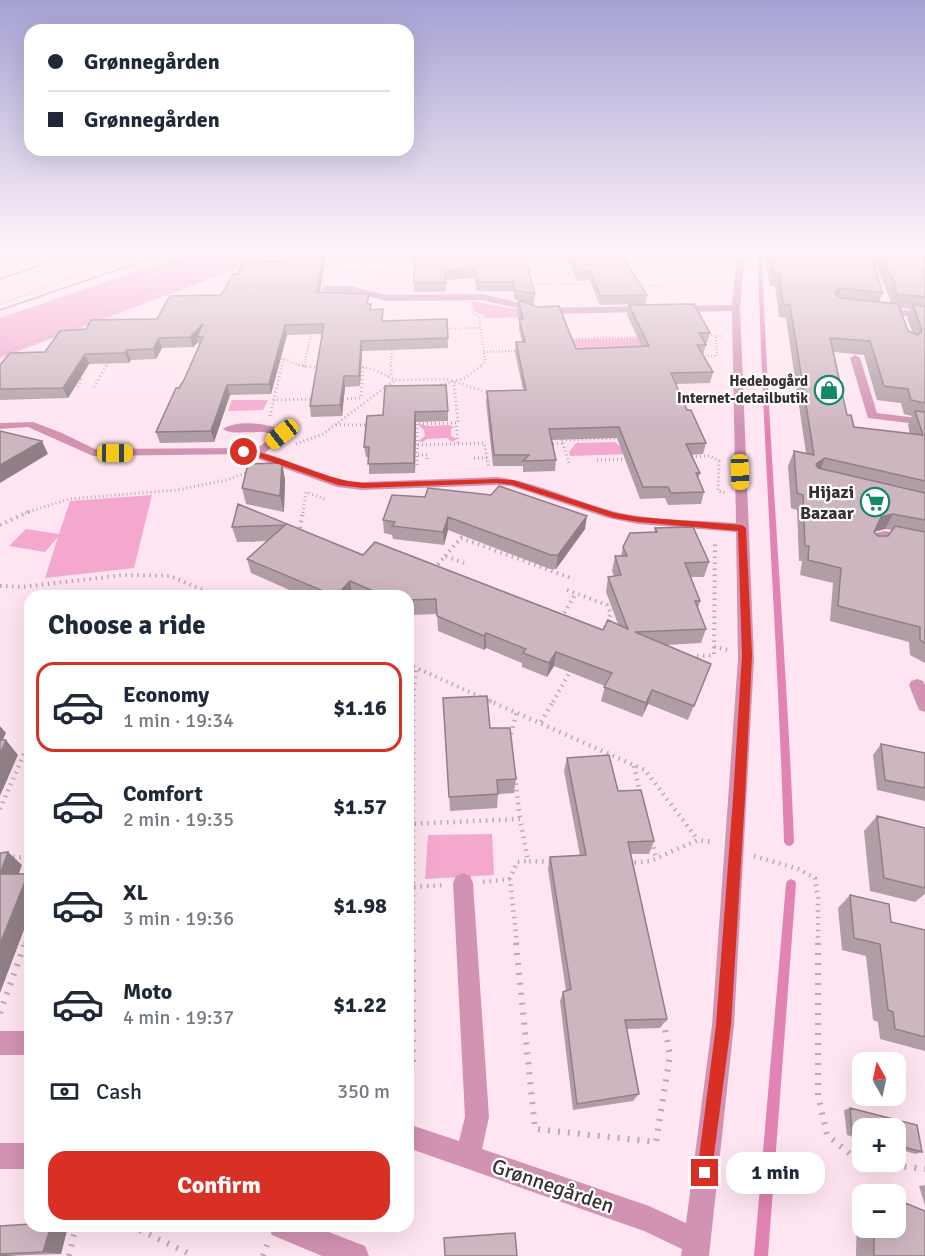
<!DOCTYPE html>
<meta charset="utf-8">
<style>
body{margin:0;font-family:Signika,sans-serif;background:#f2f2f3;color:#1f2937;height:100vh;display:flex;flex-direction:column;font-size:22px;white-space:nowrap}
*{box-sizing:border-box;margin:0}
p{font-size:20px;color:#747a83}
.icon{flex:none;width:33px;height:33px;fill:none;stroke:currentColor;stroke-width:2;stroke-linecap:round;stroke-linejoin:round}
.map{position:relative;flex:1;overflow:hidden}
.drawer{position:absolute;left:24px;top:590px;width:390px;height:642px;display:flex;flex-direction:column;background:#fff;border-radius:18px;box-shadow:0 6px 24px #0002}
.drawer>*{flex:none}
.top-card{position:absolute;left:24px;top:24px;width:390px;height:132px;border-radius:18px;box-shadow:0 6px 24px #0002;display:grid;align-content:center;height:132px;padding:0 24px;background:#fff}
.needle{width:39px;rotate:351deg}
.tools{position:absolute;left:852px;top:1052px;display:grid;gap:12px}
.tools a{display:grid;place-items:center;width:54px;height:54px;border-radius:12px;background:#fff;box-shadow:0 6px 24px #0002;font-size:30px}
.end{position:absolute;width:27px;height:27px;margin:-14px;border:8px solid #d93025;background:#fff;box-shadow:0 0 0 3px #fff}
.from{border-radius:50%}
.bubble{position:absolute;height:42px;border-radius:18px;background:#fff;box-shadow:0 6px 24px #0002;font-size:20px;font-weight:800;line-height:42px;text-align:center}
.car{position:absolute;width:18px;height:36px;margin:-18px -9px;border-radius:8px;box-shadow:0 0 4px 2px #0007;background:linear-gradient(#f5c518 24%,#345 0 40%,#f5c518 0 76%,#345 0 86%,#f5c518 0)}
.top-card b{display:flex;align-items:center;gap:21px;height:57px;font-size:22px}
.top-card b+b{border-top:2px solid #e0e1e3}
.top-card i{width:15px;height:15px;background:#1f2937}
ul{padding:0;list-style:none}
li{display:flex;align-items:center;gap:18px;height:90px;margin:0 12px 9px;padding:0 12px;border:3px solid transparent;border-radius:18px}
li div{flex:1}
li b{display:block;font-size:22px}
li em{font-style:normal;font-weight:800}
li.active{border-color:#d93025}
li>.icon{width:54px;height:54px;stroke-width:1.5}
h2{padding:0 24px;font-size:27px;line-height:72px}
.pay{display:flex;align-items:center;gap:15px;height:66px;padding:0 24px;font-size:22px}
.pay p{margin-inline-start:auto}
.primary-button{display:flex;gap:12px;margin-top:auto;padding:12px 24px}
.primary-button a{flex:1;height:69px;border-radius:18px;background:#d93025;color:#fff;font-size:24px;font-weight:800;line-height:69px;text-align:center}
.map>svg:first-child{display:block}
.green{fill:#f4a8ce}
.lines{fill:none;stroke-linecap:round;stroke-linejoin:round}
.stream{fill:#e184b4;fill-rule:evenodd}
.path-far4{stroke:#bda9b2;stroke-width:2;stroke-dasharray:1 2;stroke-linecap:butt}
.path-far3{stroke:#bda9b2;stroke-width:3;stroke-dasharray:1 3;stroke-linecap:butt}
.path-far2{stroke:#bda9b2;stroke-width:4;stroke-dasharray:1.5 4.5;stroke-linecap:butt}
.path-far1{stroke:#bda9b2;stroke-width:4.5;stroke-dasharray:1.5 5;stroke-linecap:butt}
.path{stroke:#bda9b2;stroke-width:6;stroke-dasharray:2 8;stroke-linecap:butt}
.minor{fill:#d293b2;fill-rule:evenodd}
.tram{stroke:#a5939b;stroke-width:1.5}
.wall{fill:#b19da6;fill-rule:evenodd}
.shaded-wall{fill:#907f87}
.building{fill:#ceb6c1;stroke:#907f87;stroke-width:1.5}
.route{fill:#d93025}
.labels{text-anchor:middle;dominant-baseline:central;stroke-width:4.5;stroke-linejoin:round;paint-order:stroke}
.far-poi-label{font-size:15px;font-weight:bold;fill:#382f33;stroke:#fff;text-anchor:end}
.poi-label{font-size:18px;font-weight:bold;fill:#382f33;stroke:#fff;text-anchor:end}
.near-street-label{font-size:21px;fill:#382f33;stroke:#fff}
</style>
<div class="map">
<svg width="925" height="1256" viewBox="0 0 925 1256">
<rect width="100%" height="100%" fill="#ffe5f1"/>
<path class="green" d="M197,251H284L0,358V318Z
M471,301L544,314L545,317L485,318L484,315L473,311Z
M638,338L646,356L574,358L569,339Z
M232,400H268L263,410L228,411Z
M421,424C432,429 444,422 454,427L451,429V436L457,439L452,442L447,438L427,439L423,442L418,441L425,436L424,430L419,426Z
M615,442L630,454L570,456L569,452L576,443Z
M152,495L134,568L45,578L58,537L45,552L9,546L26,529L59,534L70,501Z
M492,834L494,875L425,879L428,835Z"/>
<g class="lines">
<path class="stream" d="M760,255L762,256C769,452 786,646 794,842L792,845L789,846L786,845L784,842C778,647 763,452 758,256Z
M791,879L795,881L796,884L768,1256H754L786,884L787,881Z"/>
<path class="path-far4" d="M345,251L343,271L392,270
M392,251V274L417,273
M561,251L572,252
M563,251L574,285
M87,253L105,260
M616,254L640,255L666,263
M80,259L102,251
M93,264L124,253
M697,265L726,266
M325,274L328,263L392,262
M526,274L570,273
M382,277H388L389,273H392
M635,280L640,255
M528,284L551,283
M637,284L664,287
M548,285L594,284
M0,304L143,251
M472,313L479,316L485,361L481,366
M105,314L122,321
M443,329L481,328
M705,335L722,336
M0,338L18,348
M567,338L641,337
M484,352L519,351
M0,354C40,340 81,326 120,307C142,297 149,284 167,271C193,252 229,253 260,251
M276,356L301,366
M699,356H717L716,335
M106,366L109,361
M282,366L284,358
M304,366L312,330
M391,366L392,345"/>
<path class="path-far3" d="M298,365L320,368
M304,367L305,365
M358,367L372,369L395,380L446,379L489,393
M76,377H82L78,387
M388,377L391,375V365
M441,385L465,378L482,365
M454,385L458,421L456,423
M94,387L107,365
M339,399L361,398L363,367
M273,400L313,399
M270,416L282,365
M411,424L456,423L458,443
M417,424V468
M336,425H370
M296,444L323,434L395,380
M549,444L564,443
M418,445L484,443L489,468
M418,455H427V459
M688,457L709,456L719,461L718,491L726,493
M474,458H488
M597,460L629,459
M569,463L562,440L622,438
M25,513L69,499L177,490L226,480L249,472
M303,513L306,492L325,499"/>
<path class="path-far2" d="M0,525L30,511
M299,534L303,511
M445,556L461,538L574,579
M434,569L445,556L464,563
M0,586L22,587L124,575L170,576L217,596
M567,590L607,605L611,614L605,628
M561,618L576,593
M714,647L728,650
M691,657L714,655L715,541
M408,664L492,702
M413,702L416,668
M553,702L572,668"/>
<path class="path-far1" d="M413,700V944
M488,700L645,770L698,840
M541,722L554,700
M511,734L517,711
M634,766L640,793
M515,777L520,819
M0,809L29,742
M408,824L520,819L528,861L554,862
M652,841L656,858
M754,856L798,869L815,878L818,898V944
M0,858L30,857
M628,863L650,861L698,840L714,842
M483,882L510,879
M414,887L443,885
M25,944L30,930
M517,944L510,879L517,862L528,861"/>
<path class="path" d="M516,943L535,1129L656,1142L670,1055L663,1019
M818,943V1095L827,1135L859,1161L925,1169
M0,1013L25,943
M408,1081L413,1065V943
M131,1226L194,1256
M69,1256L76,1226
M263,1256L267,1245"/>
<path class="minor" d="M737,251H745L740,308L754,659L734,1025L709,1256H681L682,1249L644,1231L408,1148V1124L459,1141L465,1117L453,883L456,876L463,873L470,876L473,883L489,1117L482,1149L649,1206L686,1223L712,1025L738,659L736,532L638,524L608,518L511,486L497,485L362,490L337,487L244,454L93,456L28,427L0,429V423L33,422L62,433L95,449L244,448L255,450L274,435C259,428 234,437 223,429C236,419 276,423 288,434L265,453L343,481L362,482L497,477C538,482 576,502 616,512C655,521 696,520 736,523L732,311L678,312L674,309L678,306L732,305Z
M831,251H863L925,257V261Z
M326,286H350L387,295L482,294L543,308L648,306L652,309L648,312L543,314L482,300L387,301L350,292L323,291V287Z
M882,308L925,312V318L879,313L878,311Z
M855,355L860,358L877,413L925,419V425L868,418L850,358Z
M885,531L925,539V547L885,539L880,549H870L868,546L875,533Z
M917,679L923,681L925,685V712L919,710L909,685L911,681Z
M0,1031H30V1055H0Z
M0,1143H30V1169H0Z
M268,1226H313L365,1246L369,1256H322L272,1235Z"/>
<path class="tram" d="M0,279L82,251
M0,310L172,251"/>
</g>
<path class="wall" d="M414,251H523L535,294L534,304L514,299L513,291H476L475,278L446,280V292H414Z
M568,251L647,295L645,304L600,305L589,280L577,281L567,259Z
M766,251H835L873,263L878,252L925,256V663L910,655L909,642L830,621L833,583L800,575L802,561H799L797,510L791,508L788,466L794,451L806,453L786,318L779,317L775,286H770L765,256ZM874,265L877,268L890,299V303L879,302L883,293ZM899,308L911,309L907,318L913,333L908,331ZM834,352L864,355L877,400L901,403L904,414L912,416L908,425L910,434L854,427L847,415ZM885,529L892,530L888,536H878L874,532Z
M320,292L371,304V310L383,321L447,319L448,348L362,351L360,386L345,387L342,416L311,417L310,406L322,334L287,335L271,394L230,395L214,442L160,443L156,432L184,380L199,345L198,342L193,347L162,348L156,359L131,360L129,363L89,364L68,398L0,400V365L45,352L86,329L157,319Z
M518,300L576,349L642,347L627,315L629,305L710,333L707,343H705L706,345L703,355L713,372L710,383L675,384L687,410L706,443L703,454L691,455L700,473L698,479L704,492L701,504L668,505L665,498L640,499L617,438L552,440L556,460L555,471L523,472V466H493L486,402L487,391L523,390L515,352L516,342H522L519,329V319L517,310Z
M385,386L448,411V421L416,422L415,473L369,474V457H366L364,447L383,415Z
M285,479L284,512L246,504L242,488Z
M392,495L585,529L556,569H550L448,530L444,545L393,539L392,535L384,533L383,520Z
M238,504L363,555L603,630L618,624L606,592L608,577L614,576L612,571L615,556H621L623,547L654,532L655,528L709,562L704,577H691L700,601L698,608L706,629L701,643L666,645L711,664L688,720L648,704L642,717L601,701L605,686L554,666L547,677L522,667V663L486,648L484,650L438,631L437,614L408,615V596H303L251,573L247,559L268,541L237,542L232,527Z
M443,698L490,728L516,779L514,793L498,794L497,808L450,811Z
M881,744L925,753V801L877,790L873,755Z
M567,758L618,791L654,841L649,854H631L667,1019L660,1028L627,1029L639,1094L633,1101L573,1110L560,1001L563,992L566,991L548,869L550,857L580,856L564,771Z
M877,816L925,888V894L915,902L870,891L864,831Z
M850,895L891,922L925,930V1051L880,1039L878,1022L873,1020L866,956L842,950L838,908Z
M850,1108L917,1125L922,1152L915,1154L896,1148V1128H862V1140L847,1135L844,1110Z
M925,1185V1206L919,1186Z
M905,1203L925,1256H856L857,1215L862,1214V1227H896V1205Z
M0,1226H68L61,1254L0,1256Z"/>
<path class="shaded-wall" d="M324,251H327L318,302L317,292Z
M842,288L837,301L836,291Z
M203,324L197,337L198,342L193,347L190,337Z
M285,325L287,335L271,394L269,384Z
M159,338L162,348L156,359L153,349Z
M361,341L362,351L360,386L359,376Z
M127,350L131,360L129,363L125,353Z
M85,354L89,364L68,398L63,388Z
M344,376L345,387L342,416L340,405Z
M227,385L230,395L214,442L211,431Z
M415,412L416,422L415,473L414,463Z
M42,441L48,454L0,483V465Z
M825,458L819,473L816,464Z
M282,463L285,479L284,512L280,496Z
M893,514L885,529L873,532L881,517Z
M587,516L585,529L556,569L558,555Z
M448,517V530L444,545L443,532Z
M350,581L352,596H336Z
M486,633V648L484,650V636Z
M556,652L554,666L547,677L549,663Z
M652,690L648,704L642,717L646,703Z
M0,726L6,733L0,746Z
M6,740L18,755L0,796V754Z
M408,829V832L409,961L408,956Z
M8,852L22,865L14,887L0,874Z
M28,874L30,876V914L0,993V944Z
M51,1226H68L61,1254L43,1252Z
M0,1254L17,1256H0Z"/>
<path class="building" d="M304,251H324L317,292L369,294L367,304H371L370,310L383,309L382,321L447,319L448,338L361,341L359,376H344L340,405L310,406L324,324L285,325L269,384L227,385L211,431L156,432L176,388H179L184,380L203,337H197L203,324L190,337L159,338L153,349L127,350L125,353L85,354L63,388L0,389V365L10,353L45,352L60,331L86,329L91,320L157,319L170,296L221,295L233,274H238L243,262L287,261L289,255H304Z
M414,251H523L535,294L515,290L513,282H476L475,269L445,271L446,283H414Z
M569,251H619L647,295L601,296L590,271L578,272Z
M769,251H835L871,255L883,293L842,288L836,291V295L842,298L898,304L908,331L918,335L922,330L913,305L925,306V403L911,400L908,389L884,386L870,341L830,338L847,415H851L854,427L923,435L915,411L925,412V481L825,458L816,464L818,468L925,493V520L893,514L881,517L874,532L878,536H888L895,526L925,532V643L920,640V627L838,606L841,568L808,560L809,546H805L803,495L797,493L794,451L814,455L790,305L783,304L779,274L774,273Z
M878,252L925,256V297L896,294V286L882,256Z
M518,300L538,307L559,306L576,349L649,346L629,305L694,304L710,333H699L706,345H697L713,372L671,373L687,410H691L706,443L686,444L700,473H696L704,492L671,493L668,487H643L619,427L549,429L556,460L523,461L529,455H494L487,391L526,390L516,342H525L519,319H523Z
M446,385L448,411L415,412L414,463L368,464L369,447H364L367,416L383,415L385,386Z
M0,431L42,441L0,465Z
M282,463L280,496L242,488L248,464Z
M499,486L587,516L558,555H551L448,517L443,532L392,526L395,522L383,520L392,495L425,497L428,488L491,495Z
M238,504L363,555L375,542L603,630L608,620L628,629L608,577L621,575L615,556H627L623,547L630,533L657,532L655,528L693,527L709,562L685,563L700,601H695L706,629L635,632L711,664L694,706L652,690L646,703L604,687L612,673L556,652L549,663L523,653L526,649L486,633L484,636L437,616L436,599L408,600V596H395L388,593L385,596L350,581L336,596H335L247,559L285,525L232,527Z
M487,696L490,728H510L516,779L497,780L498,794L449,797L443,698Z
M0,740H6L0,754Z
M881,744L925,753V788L885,780Z
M609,755L618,791L641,790L654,841L628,842L667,1019L625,1020L639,1094L577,1104L563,992L571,989L550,857L586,855L567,758Z
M877,816L925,828V888L884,878Z
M8,852L0,874V853Z
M0,874H28L0,944Z
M850,895L889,904L891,922L925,930V1037L895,1029L893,1012L888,1010L880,944L854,938Z
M850,1108L917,1125L922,1152L896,1145V1128H862V1136L852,1133Z
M905,1203L925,1211V1256H874V1227H896V1221L905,1225Z
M30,1224V1226H51L43,1252L0,1254V1226Z
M515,1233L517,1256H445L444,1238Z"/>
<linearGradient id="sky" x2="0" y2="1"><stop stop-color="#a5a1d3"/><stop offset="0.59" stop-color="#fff3f9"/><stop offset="1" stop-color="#fff3f9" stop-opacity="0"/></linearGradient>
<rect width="925" height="427" fill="url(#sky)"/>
<path class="route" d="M244,449C285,456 321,479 363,483L497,479L513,480L615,513L638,517L742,525L746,528L752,655L745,798L731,1025L711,1178L705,1181L699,1178L697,1173L716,1025L733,798L742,655L738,531L638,522L614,518L512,485L497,483L363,488L338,485L255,456L241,453V450Z"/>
<defs>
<g id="shop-ring" transform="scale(1.5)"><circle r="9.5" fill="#fff" stroke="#148868" stroke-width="1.5"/><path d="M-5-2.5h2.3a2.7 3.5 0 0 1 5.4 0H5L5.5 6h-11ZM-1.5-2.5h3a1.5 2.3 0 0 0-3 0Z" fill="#148868"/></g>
<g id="supermarket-ring" transform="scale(1.5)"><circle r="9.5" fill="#fff" stroke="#148868" stroke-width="1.5"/><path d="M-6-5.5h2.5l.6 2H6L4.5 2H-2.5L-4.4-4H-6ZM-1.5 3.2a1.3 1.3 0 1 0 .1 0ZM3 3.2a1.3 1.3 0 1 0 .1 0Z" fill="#148868"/></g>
</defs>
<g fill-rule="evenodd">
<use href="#shop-ring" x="829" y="390"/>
<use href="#supermarket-ring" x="875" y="502"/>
</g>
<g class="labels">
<g class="far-poi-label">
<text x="808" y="381">Hedebogård<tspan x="808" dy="17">Internet-detailbutik</tspan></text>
</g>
<g class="poi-label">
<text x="854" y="492">Hijazi<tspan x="854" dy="21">Bazaar</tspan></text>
</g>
<g class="near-street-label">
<text transform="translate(553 1186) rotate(19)">Grønnegården</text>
</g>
</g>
</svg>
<div class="tools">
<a><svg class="needle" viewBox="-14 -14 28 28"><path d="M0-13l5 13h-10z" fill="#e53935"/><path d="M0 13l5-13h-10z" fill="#747a83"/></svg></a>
<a>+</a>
<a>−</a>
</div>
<i class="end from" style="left:244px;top:452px"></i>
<i class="end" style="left:705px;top:1173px"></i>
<div class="bubble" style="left:726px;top:1152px;width:99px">1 min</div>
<i class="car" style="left:282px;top:434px;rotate:232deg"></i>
<i class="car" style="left:115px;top:453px;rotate:90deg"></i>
<i class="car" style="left:740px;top:472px;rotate:178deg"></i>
<div class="top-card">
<b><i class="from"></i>Grønnegården</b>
<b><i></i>Grønnegården</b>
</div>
<section class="drawer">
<h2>Choose a ride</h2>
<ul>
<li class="active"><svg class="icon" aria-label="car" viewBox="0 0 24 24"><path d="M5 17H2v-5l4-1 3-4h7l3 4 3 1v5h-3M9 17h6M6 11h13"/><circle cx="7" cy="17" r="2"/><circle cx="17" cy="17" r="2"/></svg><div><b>Economy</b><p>1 min · 19:34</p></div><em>$1.16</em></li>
<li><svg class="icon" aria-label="car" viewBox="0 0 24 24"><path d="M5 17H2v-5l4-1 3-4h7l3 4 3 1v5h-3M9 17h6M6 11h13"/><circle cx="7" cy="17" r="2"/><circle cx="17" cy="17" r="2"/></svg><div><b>Comfort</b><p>2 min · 19:35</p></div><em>$1.57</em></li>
<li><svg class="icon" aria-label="car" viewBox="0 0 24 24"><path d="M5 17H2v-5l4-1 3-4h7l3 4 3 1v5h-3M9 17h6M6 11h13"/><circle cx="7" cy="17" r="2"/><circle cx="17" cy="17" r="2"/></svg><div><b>XL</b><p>3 min · 19:36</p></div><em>$1.98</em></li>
<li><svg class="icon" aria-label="car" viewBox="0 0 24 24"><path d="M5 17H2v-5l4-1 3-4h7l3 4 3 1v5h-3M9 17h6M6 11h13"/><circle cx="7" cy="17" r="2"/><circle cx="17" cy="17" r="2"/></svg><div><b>Moto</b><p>4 min · 19:37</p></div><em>$1.22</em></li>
</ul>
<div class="pay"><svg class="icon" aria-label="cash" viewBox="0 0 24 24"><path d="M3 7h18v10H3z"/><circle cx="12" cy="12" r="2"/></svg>Cash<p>350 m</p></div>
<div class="primary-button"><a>Confirm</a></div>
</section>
</div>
